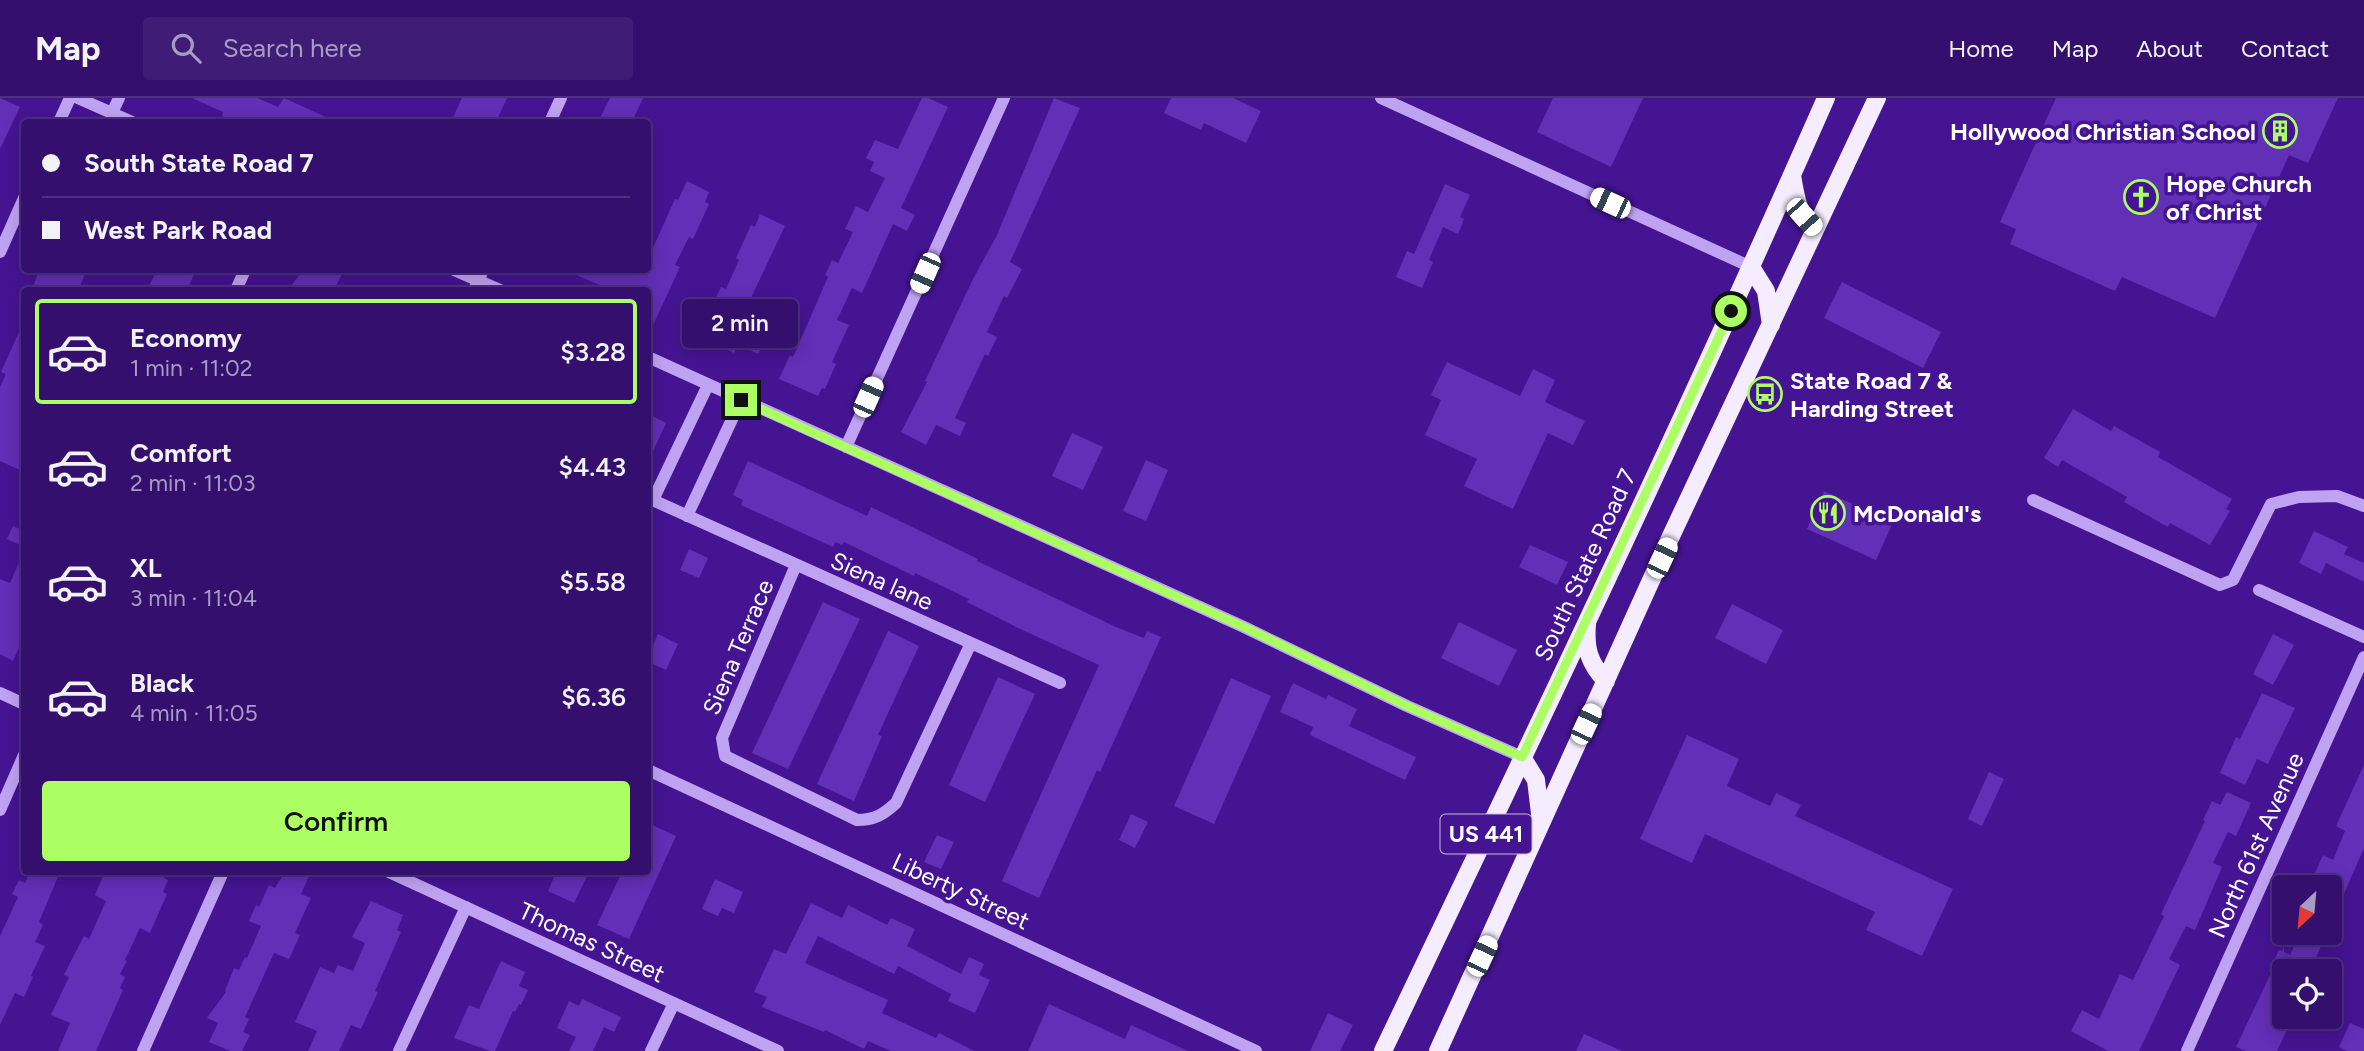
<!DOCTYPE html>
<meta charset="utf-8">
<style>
body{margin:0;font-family:Figtree,sans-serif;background:#3f1d76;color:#f1f3f6;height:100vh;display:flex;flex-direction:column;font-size:26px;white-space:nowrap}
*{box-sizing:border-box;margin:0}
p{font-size:23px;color:#a99cc2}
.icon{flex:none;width:38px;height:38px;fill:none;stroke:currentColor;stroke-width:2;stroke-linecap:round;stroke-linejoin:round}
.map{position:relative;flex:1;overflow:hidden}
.details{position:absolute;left:21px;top:189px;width:630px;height:588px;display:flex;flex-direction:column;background:#340f6e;border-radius:7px;box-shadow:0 4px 18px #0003,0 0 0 2px #4e2f81}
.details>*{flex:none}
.hud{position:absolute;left:21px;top:21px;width:630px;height:154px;border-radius:7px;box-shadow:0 4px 18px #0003,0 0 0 2px #4e2f81;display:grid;align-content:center;height:154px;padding:0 21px;background:#340f6e}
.needle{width:46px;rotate:206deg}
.fabs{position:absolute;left:2272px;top:777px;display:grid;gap:14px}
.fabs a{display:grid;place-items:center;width:70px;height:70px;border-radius:7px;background:#340f6e;box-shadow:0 4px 18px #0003,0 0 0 2px #4e2f81;font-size:35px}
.end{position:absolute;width:32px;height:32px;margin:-16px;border:9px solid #acff63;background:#111;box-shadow:0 0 0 4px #111}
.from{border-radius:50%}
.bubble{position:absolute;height:49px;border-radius:7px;background:#340f6e;box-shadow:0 4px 18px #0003,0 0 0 2px #4e2f81;font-size:23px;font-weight:600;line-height:49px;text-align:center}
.car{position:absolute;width:21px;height:42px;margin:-21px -10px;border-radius:9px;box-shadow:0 0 5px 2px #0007;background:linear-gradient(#fff 24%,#345 0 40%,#fff 0 76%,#345 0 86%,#fff 0)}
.hud b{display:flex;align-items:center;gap:24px;height:66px;font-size:26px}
.hud b+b{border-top:2px solid #4e2f81}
.hud i{width:18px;height:18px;background:#f1f3f6}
ul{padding:12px 0 0;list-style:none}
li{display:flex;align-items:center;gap:21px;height:105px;margin:0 14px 10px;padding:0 7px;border:4px solid transparent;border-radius:7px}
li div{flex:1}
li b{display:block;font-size:26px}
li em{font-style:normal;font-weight:600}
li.active{border-color:#acff63}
li>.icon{width:63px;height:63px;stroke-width:1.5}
.button{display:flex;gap:14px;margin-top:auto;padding:14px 21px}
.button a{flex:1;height:80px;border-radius:7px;background:#acff63;color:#111;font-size:28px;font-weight:600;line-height:80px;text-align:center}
header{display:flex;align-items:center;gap:42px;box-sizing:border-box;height:98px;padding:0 35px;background:#340f6e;border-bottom:2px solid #4e2f81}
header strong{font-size:33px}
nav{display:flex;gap:38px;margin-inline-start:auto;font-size:24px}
.search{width:490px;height:63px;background:#3f1d76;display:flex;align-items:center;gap:18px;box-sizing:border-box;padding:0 24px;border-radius:7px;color:#a99cc2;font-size:26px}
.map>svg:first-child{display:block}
.building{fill:#622fb7}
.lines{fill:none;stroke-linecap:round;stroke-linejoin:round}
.minor{stroke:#c0a2f2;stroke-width:12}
.major{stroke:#f5edff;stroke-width:18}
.route{stroke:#acff63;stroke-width:9}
.labels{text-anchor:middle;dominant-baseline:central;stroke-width:7;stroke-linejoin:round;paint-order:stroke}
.shield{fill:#451493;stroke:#c7b8df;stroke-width:2}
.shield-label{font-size:23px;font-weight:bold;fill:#fff}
.poi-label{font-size:24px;font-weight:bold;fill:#fff;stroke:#451493;text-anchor:start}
.street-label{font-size:24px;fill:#fff;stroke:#451493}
</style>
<header>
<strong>Map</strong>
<div class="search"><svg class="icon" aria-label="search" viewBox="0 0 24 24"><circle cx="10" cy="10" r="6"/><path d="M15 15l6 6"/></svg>Search here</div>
<nav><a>Home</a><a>Map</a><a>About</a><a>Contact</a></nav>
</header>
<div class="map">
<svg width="2364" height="953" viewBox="0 0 2364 953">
<rect width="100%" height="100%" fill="#451493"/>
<path class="building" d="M0,0L20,9L0,51Z
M192,0H257L278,9L284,0L337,24H237L222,18L223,14Z
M462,0H507L496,24H451Z
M610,0H643L632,24H598Z
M922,0H928L948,9L901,110L915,117L907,133L893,126L862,195L852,190L837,222L849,227L832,264L836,266L825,291L822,290L818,298L779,281L790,257L793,259L828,179L825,177L832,162L838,165L853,134L845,131L856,108L868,114L885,80L870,73L874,64L866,60L875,42L898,51Z
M1054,0L1080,10L1010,164L1022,171L1007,200L1004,198L987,234L997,239L988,258L985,256L955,320L966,325L960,338L936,327L926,347L901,334L927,284L925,283L973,181L997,137Z
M1171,0H1233L1261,13L1246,45L1204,25L1201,32L1164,15Z
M1553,0H1643L1611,69L1537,34Z
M2056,0H2338L2308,65L2289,57L2215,220L2122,179L2115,193L2010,146L2016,131L2000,124Z
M687,83L709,94L705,104L709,106L693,141L689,139L675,167L680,169L648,238V192H616L605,187L604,189L565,172H648V161L675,101L678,102Z
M1445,86L1470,97L1460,119L1464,121L1458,136L1443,129L1429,162L1433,164L1422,190L1396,179L1407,153L1414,156Z
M760,116L785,128L750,202L757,206L745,232L765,242L758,256L738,246L734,255L698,239L721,189L726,191L739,162L736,160L751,127L755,129Z
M39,172H87L78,192H32Z
M157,172H196L187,192H147Z
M303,172H344L334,192H288Z
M1842,184L1941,234L1923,270L1824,220Z
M24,223V374L0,363V289L6,276L1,274Z
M1447,264L1520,298L1533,271L1555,282L1545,304L1585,323L1573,347L1548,335L1513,411L1464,388L1477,361L1425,337L1441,302L1431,297Z
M2073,311L2111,333L2114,328L2160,354L2158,359L2232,401L2226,411L2230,413L2210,447L2170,425L2168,429L2124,404L2127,399L2062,362L2058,369L2044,360Z
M648,316L666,325L648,364Z
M1072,335L1103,349L1083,392L1052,378Z
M1146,362L1168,372L1146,423L1123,413Z
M748,363L867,418L871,409L978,461L977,463L1116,529L1144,540L1147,533L1161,539L1100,674L1097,672L1039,800L1002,783L1099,567L1018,530L967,504L969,501L915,475L914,478L844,444L842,447L835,444L833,449L741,407L743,402L733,397Z
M1824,393L1893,424L1876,462L1807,431Z
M13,428L24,433V449L7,441Z
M2314,433L2348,449L2344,456L2364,465V484L2326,465L2321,476L2299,465Z
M1530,447L1568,464L1557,487L1519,469Z
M689,451L708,460L699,480L680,472Z
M24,453V538L13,563L0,556V481L10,485Z
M823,504L860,521L788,671L752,655Z
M1732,506L1783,532L1766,566L1715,540Z
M1459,524L1517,552L1499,588L1441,560Z
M888,533L919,548L878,637L882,638L854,703L817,686Z
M658,536L678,546L666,572L648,564V559Z
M2273,536L2294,547L2273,587L2253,576Z
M998,579L1035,596L985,704L949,687Z
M1231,580L1271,598L1214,726L1174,708Z
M1293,585L1326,601L1328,597L1357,611L1349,628L1416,659L1405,682L1310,637L1313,629L1280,614Z
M2262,595L2295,610L2268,666L2257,661L2245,687L2220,675L2236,639L2240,641Z
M1687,637L1739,661L1727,688L1770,708L1776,695L1801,707L1795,718L1953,791L1922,858L1866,832L1875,814L1705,736L1692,765L1640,741Z
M2364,667V750L2329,830V782L2315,775L2323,757L2333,762L2345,733L2336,728Z
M1989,674L2004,681L1982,728L1968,721Z
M2227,694L2251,705L2236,738L2228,734L2213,765L2222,769L2195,832L2186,828L2169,861L2180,867L2139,953H2108L2071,933L2082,912L2099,921L2120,876L2133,882L2164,818L2161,816L2205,723L2203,722L2212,703L2220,707Z
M1131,716L1148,724L1135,750L1119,742Z
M648,725L676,738L629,841L597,827L622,774H648Z
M937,737L954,744L941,771L924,764Z
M30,774H60L39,824L43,827L35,844L45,848L31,878L33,879L24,899L15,895L0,927V838L18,799L12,796L19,782L25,785Z
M105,774H167L164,780L168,782L163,794L167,796L150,835L140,830L125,862L127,863L120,876L125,879L120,890L123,892L96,953H58L70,925L51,917L69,879L64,877L72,861L84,838L89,841L106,803L95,797Z
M285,774H299L309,778L301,796L311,800L295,835L300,837L289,861L274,855L245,919L249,921L243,934L250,937L242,953H230L209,944L218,925L207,920L226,894L225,893L234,870L239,872L245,859L247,860L261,828L249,823L256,807L259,809L269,787L275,790Z
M556,774H589L574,805L548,793Z
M715,781L743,794L734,815L722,810L718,818L702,811Z
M371,803L403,817L397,832L401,834L375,893L378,894L361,931L351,927L339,953H308L317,933L295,924L320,869L334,875L338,867L353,873L365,845L352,839Z
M811,805L842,820L848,807L887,827L891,820L915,831L907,848L961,876L969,859L984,866L979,877L990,882L975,915L948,903L951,896L898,868L894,876L818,838L805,865L888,902L882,915L936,940L939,935L974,953H891L868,943L864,951L825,932L824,934L762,909L767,899L754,894L774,851L786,856Z
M2300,835H2327L2312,868L2324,873H2284V919H2293L2277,953H2246L2236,949L2272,873H2269L2279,852L2282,853L2284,849V854L2290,857Z
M501,863L525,874L519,888L528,892L521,907L519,906L515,914L513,913L495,953H490L454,940L469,907L479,911Z
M582,901L621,919L614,934L604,929L593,953H569L576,939L557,930L569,903L579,908Z
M1049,906L1125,941L1131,927L1188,953H1028Z
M1328,915L1353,927L1340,953H1310Z
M2350,925L2364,931V953H2347L2339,949Z
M1584,936L1622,953H1576Z"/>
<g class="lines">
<path class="minor" d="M78,0L132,24
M1381,0L1751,169
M112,15L119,0
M59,24L70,0
M550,24L561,0
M0,154L24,100
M454,172L500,192
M236,192L245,172
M474,192L483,172
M648,259L1244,529L1407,608L1522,659
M846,349L1004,0
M648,400L1060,585
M653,402L708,287
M2033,402L2220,487L2233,482L2271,406L2299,399L2337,398L2364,408
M687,418L741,302
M796,467L722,640L725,658L857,722C874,722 883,717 896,705L971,545
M2259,492L2364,539
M0,595L24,606
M648,672L1256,953
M0,712L24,657
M389,774L778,953
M143,953L223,774
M399,953L466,809
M651,953L674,905
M2187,953L2364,559"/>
<path class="major" d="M1792,77C1796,101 1797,113 1814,131
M1751,169L1766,193L1771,227
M1587,526C1585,551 1589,565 1606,583
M1522,659L1536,682L1541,724
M1383,953C1534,637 1685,321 1826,0
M1438,953L1672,436L1877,0"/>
</g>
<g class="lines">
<path class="route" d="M741,302L1244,529L1407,608L1522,659L1731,213"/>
</g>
<defs>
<g id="building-ring" transform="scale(1.75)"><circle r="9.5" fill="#451493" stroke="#acff63" stroke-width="1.5"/><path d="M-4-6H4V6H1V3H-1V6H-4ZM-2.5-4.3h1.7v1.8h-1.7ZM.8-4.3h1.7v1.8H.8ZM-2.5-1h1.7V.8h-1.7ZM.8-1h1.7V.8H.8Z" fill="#acff63"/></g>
<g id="church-ring" transform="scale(1.75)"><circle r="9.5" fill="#451493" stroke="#acff63" stroke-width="1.5"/><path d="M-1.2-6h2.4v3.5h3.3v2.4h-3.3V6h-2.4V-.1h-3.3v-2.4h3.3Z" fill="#acff63"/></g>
<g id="bus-ring" transform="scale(1.75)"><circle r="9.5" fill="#451493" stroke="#acff63" stroke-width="1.5"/><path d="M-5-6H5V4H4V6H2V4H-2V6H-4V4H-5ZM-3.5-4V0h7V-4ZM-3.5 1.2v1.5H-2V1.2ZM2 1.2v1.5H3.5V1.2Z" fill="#acff63"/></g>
<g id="restaurant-ring" transform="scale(1.75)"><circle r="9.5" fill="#451493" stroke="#acff63" stroke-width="1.5"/><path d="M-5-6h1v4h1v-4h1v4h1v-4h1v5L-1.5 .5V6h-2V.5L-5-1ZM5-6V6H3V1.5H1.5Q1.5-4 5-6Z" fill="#acff63"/></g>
</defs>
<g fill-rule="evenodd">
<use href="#building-ring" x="2280" y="33"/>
<use href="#church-ring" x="2141" y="99"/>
<use href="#bus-ring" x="1765" y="296"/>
<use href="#restaurant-ring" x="1828" y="415"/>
</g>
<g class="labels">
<rect class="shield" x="1440.5" y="716.5" width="91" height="39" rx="5"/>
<g class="shield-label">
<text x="1486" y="736">US 441</text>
</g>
<g class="poi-label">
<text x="2256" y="33" text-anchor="end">Hollywood Christian School</text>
<text x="2166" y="85">Hope Church<tspan x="2166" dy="28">of Christ</tspan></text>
<text x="1790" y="282">State Road 7 &amp;<tspan x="1790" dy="28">Harding Street</tspan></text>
<text x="1853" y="415">McDonald's</text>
</g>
<g class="street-label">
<text transform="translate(1585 467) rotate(-65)">South State Road 7</text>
<text transform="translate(882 483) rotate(24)">Siena lane</text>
<text transform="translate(738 549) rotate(-67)">Siena Terrace</text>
<text transform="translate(2256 747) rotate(-66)">North 61st Avenue</text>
<text transform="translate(961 793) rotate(25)">Liberty Street</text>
<text transform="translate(592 844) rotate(25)">Thomas Street</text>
</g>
</g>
</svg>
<div class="fabs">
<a><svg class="needle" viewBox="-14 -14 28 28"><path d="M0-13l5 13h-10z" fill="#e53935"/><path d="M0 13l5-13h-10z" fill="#a99cc2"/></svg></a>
<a><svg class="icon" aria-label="locate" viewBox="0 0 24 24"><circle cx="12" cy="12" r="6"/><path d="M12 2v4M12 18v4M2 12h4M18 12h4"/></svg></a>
</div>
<i class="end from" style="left:1731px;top:213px"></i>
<i class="end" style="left:741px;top:302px"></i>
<div class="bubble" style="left:682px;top:201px;width:116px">2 min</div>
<i class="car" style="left:1610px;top:105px;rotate:295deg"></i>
<i class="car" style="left:1804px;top:119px;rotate:138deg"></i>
<i class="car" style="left:925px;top:175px;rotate:204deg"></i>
<i class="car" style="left:868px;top:299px;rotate:24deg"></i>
<i class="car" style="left:1662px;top:460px;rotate:25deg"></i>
<i class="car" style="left:1586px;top:626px;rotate:25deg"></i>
<i class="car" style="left:1482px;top:858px;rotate:25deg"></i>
<div class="hud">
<b><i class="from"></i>South State Road 7</b>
<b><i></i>West Park Road</b>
</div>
<section class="details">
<ul>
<li class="active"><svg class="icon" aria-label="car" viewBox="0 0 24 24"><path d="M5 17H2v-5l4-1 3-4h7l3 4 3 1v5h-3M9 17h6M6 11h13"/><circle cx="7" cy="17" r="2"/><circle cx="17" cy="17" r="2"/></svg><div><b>Economy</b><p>1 min · 11:02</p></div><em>$3.28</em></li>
<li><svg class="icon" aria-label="car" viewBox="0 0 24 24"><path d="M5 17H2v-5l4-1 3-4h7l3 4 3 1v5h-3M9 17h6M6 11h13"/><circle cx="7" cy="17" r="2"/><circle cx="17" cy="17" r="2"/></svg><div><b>Comfort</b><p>2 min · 11:03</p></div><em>$4.43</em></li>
<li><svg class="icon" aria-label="car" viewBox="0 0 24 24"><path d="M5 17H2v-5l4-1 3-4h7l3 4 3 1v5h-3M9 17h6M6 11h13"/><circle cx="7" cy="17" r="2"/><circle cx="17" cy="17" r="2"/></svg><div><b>XL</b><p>3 min · 11:04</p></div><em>$5.58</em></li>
<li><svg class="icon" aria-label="car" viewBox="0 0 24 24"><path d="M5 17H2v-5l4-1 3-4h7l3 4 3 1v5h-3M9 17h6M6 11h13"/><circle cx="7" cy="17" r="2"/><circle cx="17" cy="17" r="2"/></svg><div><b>Black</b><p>4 min · 11:05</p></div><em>$6.36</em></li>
</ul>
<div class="button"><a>Confirm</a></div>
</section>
</div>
